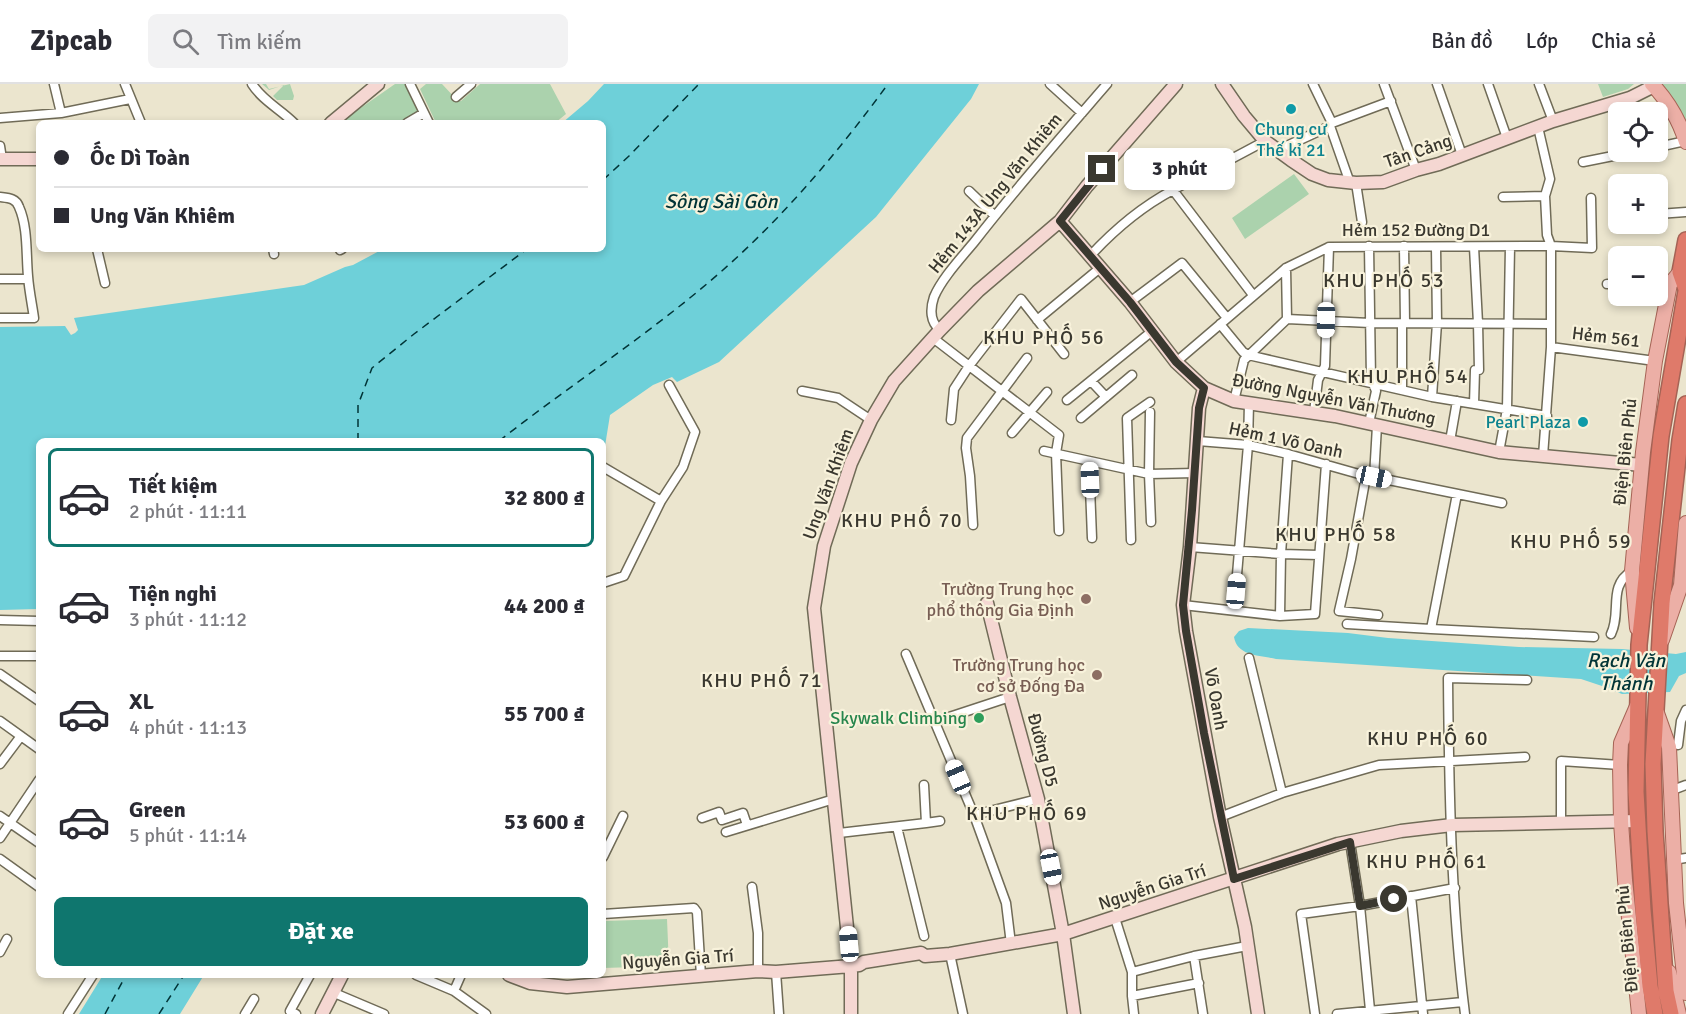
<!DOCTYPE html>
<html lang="vi">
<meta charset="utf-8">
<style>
body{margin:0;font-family:Signika,sans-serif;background:#f2f2f3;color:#2b2b33;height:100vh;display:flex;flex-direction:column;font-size:22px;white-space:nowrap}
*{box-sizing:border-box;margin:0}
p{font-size:20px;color:#7c7c81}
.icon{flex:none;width:33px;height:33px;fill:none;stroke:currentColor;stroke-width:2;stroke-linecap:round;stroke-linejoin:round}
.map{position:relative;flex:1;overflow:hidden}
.details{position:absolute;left:36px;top:354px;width:570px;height:540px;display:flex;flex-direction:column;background:#fff;border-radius:9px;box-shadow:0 3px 9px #0003}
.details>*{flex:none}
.hud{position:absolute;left:36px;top:36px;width:570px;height:132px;border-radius:9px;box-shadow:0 3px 9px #0003;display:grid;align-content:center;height:132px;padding:0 18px;background:#fff}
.buttons{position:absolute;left:1608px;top:18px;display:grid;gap:12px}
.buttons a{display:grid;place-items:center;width:60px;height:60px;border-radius:9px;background:#fff;box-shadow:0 3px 9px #0003;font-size:30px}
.end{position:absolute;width:27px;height:27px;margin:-14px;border:8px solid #3a382f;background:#fff;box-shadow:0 0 0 3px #fff}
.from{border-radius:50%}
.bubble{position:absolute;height:42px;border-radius:9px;background:#fff;box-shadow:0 3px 9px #0003;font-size:20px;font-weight:700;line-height:42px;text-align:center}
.car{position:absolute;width:18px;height:36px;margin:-18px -9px;border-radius:8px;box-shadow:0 0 4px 2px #0007;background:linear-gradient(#fff 24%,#345 0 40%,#fff 0 76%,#345 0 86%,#fff 0)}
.hud b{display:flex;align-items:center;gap:21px;height:57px;font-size:22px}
.hud b+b{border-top:2px solid #e1e1e2}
.hud i{width:15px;height:15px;background:#2b2b33}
ul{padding:10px 0 0;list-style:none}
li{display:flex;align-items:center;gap:18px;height:99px;margin:0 12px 9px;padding:0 6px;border:3px solid transparent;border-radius:9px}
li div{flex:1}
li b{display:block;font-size:22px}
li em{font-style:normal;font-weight:700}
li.selected{border-color:#0f766e}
li>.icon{width:54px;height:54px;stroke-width:1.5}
.button{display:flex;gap:12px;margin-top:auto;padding:12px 18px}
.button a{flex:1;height:69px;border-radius:9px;background:#0f766e;color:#fff;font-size:24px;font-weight:700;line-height:69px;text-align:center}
header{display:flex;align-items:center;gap:36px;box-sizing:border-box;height:84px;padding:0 30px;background:#fff;border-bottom:2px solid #e1e1e2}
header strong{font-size:28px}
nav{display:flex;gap:33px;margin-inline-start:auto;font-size:21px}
.search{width:420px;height:54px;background:#f2f2f3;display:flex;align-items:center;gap:15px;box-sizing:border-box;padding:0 21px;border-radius:9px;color:#7c7c81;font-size:22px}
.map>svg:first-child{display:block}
.green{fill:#abd2ad}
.water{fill:#6ed0d9}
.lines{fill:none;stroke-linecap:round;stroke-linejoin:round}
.ferry{stroke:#013437;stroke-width:1.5;stroke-dasharray:8 6;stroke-linecap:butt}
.street-casing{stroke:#706b57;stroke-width:11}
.secondary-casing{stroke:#706b57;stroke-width:15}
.primary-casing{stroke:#a56355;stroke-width:16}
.highway-casing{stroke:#a56355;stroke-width:18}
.street{stroke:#fff;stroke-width:8}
.secondary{stroke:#f5d7d2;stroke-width:12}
.primary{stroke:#ecafa6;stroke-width:14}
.highway{stroke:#df7a6a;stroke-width:15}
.route{stroke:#3a382f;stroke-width:8}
.culture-dot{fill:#0f9aa8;stroke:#f8f2db;stroke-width:2}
.education-dot{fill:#8d6e63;stroke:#f8f2db;stroke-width:2}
.leisure-dot{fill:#2e9e5b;stroke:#f8f2db;stroke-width:2}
.labels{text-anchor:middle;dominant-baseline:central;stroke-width:4.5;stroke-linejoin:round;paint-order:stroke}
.culture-label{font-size:18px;fill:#0d838f;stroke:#f8f2db}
.street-label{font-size:18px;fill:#3a382f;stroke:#f8f2db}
.education-label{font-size:18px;fill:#785e54;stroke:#f8f2db;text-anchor:end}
.leisure-label{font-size:18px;fill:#27864d;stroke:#f8f2db;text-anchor:end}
.water-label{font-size:20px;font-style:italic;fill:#013437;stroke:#f8f2db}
.neighbourhood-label{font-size:20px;letter-spacing:1.5px;fill:#3a382f;stroke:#f8f2db}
</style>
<header>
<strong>Zipcab</strong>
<div class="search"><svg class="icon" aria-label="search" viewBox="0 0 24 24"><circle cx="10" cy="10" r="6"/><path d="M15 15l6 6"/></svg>Tìm kiếm</div>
<nav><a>Bản đồ</a><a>Lớp</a><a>Chia sẻ</a></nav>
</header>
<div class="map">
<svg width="1686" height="930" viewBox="0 0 1686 930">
<rect width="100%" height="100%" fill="#ebe5ce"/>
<path class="green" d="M262,0H266L269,5L290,0L294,12L293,16H277L273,12L284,1L269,6Z
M395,0H406L418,28L400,39H339Z
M426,0H442L458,17H461L480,0H550L566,30L555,39H436L420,5Z
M1598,0H1634L1628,5L1603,13Z
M1658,0H1686V37Z
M1294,90L1309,110L1245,155L1232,134Z
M667,835L669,882L603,884V837Z"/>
<path class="water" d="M604,0H979L971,15L876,133L719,278L677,298L672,293L653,301L610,331L605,362L603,364V357H39V525L0,526V243L65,242L71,251L75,249L78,246L74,234L304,201L345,183L353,181L383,165H603V39H562L588,17Z
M1248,544L1348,549L1388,554L1519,563L1622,565L1676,570L1686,568V589L1679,592L1670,608L1622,610L1608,604L1581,595L1276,575C1259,571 1237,572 1234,553L1239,547Z
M103,891H204L180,930H79Z"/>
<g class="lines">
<path class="ferry" d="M603,96L629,72L699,0
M358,357V321L372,284L414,250L527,165
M499,357C583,291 675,234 751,160C802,111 847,56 888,0
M105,930L126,891
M159,930L184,891"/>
<g class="street-casing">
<path id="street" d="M54,0L61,29
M125,0L141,39
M252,0C263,17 280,25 294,39
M410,0L429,39
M1050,0L1082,29
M1313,0L1332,39L1330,42L1350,99
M1384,0L1416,86
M1437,0L1462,71
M1488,0L1507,54
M1539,0L1553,37
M456,13L471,0
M0,34L61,29L130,15
M407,39L424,29
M1332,39L1391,17
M1538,43L1550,95L1545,112L1547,151L1551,162V263L1543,372
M0,62L2,75
M1658,63L1686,57
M1278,66L1330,42
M1583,78L1633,68
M1356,99L1362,138
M1173,106L1265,57
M969,107L995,132
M0,113C8,114 16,114 19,123C28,143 26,170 28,192C29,206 32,220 34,234H0
M1503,113L1545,112
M1658,130L1686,128
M1369,162L1371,295L1376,307L1369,339
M1404,162L1405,239
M1474,163L1478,239L1479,286H1475L1474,320
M97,165L105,199
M273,165L274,170
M340,166L342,165
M1090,172C1115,145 1141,123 1173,106L1253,211
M0,195H28
M1607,200H1618
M1658,200H1670
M1130,218L1182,179L1227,234
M1287,235L1370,239L1551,240
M1037,236L1100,184
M1220,240L1243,268L1248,271L1432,313L1547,332
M940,246C930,238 930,225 934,213C942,194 962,173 975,157C1017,103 1062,52 1107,0
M933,254L1059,351L1056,369L1059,447
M1551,263L1655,277
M1176,278L1286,184L1329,163L1551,162L1592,164L1591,114
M1091,297L1106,313
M1402,306V239
M802,307L838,314L871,336
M1432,313L1437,239L1436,163
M1067,316L1151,248
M1234,317L1244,276L1287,235L1286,184
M1150,328L1149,390L1151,438
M1314,328L1318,296L1325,282L1329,163
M1081,334L1132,291
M951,336L954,305L969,282L1021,215L1064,270
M1377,342L1374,393L1366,392L1351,475L1339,527L1378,531
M1012,349L1047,308
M1198,357L1248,361L1288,370L1366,392
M1450,357L1457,317
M1044,367L1149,390L1195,389
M1499,368L1507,325L1510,163
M1089,377L1092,454
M603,383L661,417L683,383L695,348L669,301
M1374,393L1502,419
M1457,410L1431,545L1594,553
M973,441L970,392L966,364L967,354L1027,274
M1131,456L1127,334L1150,318
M1190,463L1281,470L1319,471
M603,499L624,492L661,417
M1183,521L1280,532L1315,530L1326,380
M1234,526L1248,361L1249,319
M1280,532L1281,470L1288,370
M0,536L39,537
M1347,540L1431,545
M1611,550C1622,528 1607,502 1632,487
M906,570L974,731L1006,819L1011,860
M0,572H39
M1249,574L1282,709
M0,590L39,617
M0,637L39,665
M934,638L1010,613
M1678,661L1681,637L1686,626
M0,680L21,652
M1670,707L1686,701
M974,731L1038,715
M0,732L39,759
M1220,733L1282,709L1379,681L1525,673
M702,734L719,728L722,736L743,729L747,741
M1561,737V677L1620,681
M926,739L940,737
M897,743L924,852
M726,748L834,715
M839,749L926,739L924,701
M0,754L39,696
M1350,758L1360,822L1370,926
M603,773L623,732
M0,775L39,803
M1673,776L1686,774
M752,803L758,849V887
M1411,812L1423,930
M603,830L694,824L697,828L701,892
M1115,834L1132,888V912L1134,930
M0,868L7,855
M950,870L963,930
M1194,872L1203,930
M776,888L779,930
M1132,888L1194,872L1247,862
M416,891L454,907L486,930
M454,907L461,891
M332,908L384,930
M1132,912L1199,899
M68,930L93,891
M245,930L254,915
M296,930L290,927L310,891
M1315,930L1301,830L1360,822L1455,804
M1337,930L1463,918
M1465,930C1451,819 1449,706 1448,594L1527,596"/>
</g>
<g class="secondary-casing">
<path id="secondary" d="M1222,0L1244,32L1265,57L1291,76L1312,90L1328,96L1356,99L1383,98L1416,86L1439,80L1553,37L1630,14L1654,2
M331,39L378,0
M0,75H39
M1060,137L1130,218L1176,278L1204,304L1234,317L1335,332L1499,368L1642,381
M1204,304L1199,324L1190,463L1183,521L1186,547L1220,733L1245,843L1258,930
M987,519L1010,613L1038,715L1063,850L1074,930
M509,891L530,899L567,903L758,887L776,888L851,882L859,881L864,878L921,869L925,872L950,870L1063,850L1338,760L1401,747L1452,741L1638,737
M322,930L342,891
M851,930V882L814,524L824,462L851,379L871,336L894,297L940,246L978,207L1060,137L1087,102L1176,0"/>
</g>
<g class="primary-casing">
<path id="primary" d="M1652,0C1668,17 1679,35 1686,58
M1637,544L1632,487L1643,368L1655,277L1670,200L1680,188
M1662,556L1681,501L1686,439
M1637,622L1621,659L1620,681L1621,738L1625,796L1639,930
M1657,629L1669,663L1676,819L1686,909
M1669,888L1679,930"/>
</g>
<g class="highway-casing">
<path id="highway" d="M1686,156L1680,188L1686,205
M1655,930L1650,902L1643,826L1636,708L1639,561L1661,352L1686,207
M1671,930L1666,907L1655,747L1653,680L1662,519L1680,356L1686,320"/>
</g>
<use href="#street" class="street"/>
<use href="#secondary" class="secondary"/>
<use href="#primary" class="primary"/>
<use href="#highway" class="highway"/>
</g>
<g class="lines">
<path class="route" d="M1102,85L1060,137L1130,218L1176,278L1204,304L1199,324L1192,426L1183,521L1186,547L1204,649L1234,795L1350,758L1360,822L1394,815"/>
</g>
<g class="culture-dot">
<circle cx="1291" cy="25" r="6"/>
<circle cx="1583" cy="338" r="6"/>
</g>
<g class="education-dot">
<circle cx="1086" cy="515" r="6"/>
<circle cx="1097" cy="591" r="6"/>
</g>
<circle class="leisure-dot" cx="979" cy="634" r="6"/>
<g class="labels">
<g class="culture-label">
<text x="1291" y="45">Chung cư<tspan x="1291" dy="21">Thế kỉ 21</tspan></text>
<text x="1571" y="338" text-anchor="end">Pearl Plaza</text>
</g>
<g class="street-label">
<text transform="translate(1418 67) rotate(-19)">Tân Cảng</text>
<text transform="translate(995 109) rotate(-51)">Hẻm 143A Ung Văn Khiêm</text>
<text x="1416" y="146">Hẻm 152 Đường D1</text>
<text transform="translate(1606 253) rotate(7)">Hẻm 561</text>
<text transform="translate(1334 315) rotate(11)">Đường Nguyễn Văn Thương</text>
<text transform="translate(1286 356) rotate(12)">Hẻm 1 Võ Oanh</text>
<text transform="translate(1625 368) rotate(-84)">Điện Biên Phủ</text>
<text transform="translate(828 400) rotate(-70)">Ung Văn Khiêm</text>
<text transform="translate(1216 615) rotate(80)">Võ Oanh</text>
<text transform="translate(1043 666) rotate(75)">Đường D5</text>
<text transform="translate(1152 803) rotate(-18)">Nguyễn Gia Trí</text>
<text transform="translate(1627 855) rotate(-95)">Điện Biên Phủ</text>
<text transform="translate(678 875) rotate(-4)">Nguyễn Gia Trí</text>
</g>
<g class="education-label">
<text x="1074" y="505">Trường Trung học<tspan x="1074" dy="21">phổ thông Gia Định</tspan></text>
<text x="1085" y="581">Trường Trung học<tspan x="1085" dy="21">cơ sở Đống Đa</tspan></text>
</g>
<g class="leisure-label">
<text x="967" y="634">Skywalk Climbing</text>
</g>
<g class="water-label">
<text x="721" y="117">Sông Sài Gòn</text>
<text x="1626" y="576">Rạch Văn<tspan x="1626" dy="23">Thánh</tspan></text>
</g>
<g class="neighbourhood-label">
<text x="1384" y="196">KHU PHỐ 53</text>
<text x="1044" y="253">KHU PHỐ 56</text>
<text x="1408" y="292">KHU PHỐ 54</text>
<text x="902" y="436">KHU PHỐ 70</text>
<text x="1336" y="450">KHU PHỐ 58</text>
<text x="1571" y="457">KHU PHỐ 59</text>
<text x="762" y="596">KHU PHỐ 71</text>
<text x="1428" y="654">KHU PHỐ 60</text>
<text x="1027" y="729">KHU PHỐ 69</text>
<text x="1427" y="777">KHU PHỐ 61</text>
</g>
</g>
</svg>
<div class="buttons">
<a><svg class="icon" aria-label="locate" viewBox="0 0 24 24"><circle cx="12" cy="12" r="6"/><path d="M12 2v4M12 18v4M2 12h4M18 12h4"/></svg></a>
<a>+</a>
<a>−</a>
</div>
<i class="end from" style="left:1394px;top:815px"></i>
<i class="end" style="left:1102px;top:85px"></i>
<div class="bubble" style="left:1124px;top:64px;width:111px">3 phút</div>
<i class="car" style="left:1326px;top:236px;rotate:181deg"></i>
<i class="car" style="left:1374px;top:393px;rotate:102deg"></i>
<i class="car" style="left:1090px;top:396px;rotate:358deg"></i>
<i class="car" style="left:1236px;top:507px;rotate:5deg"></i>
<i class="car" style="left:958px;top:693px;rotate:337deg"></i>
<i class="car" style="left:1051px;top:783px;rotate:169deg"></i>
<i class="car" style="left:849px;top:860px;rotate:355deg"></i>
<div class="hud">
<b><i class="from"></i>Ốc Dì Toàn</b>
<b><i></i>Ung Văn Khiêm</b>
</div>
<section class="details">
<ul>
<li class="selected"><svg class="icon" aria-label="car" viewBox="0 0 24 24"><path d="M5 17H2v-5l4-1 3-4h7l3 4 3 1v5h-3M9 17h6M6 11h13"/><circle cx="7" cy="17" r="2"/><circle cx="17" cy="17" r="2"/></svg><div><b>Tiết kiệm</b><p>2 phút · 11:11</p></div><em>32 800 ₫</em></li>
<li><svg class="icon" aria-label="car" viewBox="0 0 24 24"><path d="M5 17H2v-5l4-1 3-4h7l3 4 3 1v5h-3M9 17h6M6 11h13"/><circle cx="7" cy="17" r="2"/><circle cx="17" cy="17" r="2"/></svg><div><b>Tiện nghi</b><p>3 phút · 11:12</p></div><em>44 200 ₫</em></li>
<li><svg class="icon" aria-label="car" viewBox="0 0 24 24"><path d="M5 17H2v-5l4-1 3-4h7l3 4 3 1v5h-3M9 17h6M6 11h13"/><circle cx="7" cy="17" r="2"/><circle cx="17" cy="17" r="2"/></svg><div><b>XL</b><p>4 phút · 11:13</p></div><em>55 700 ₫</em></li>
<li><svg class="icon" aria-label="car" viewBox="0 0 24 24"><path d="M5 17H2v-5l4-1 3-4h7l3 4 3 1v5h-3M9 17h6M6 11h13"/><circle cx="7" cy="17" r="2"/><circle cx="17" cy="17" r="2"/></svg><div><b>Green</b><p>5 phút · 11:14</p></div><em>53 600 ₫</em></li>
</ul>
<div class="button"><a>Đặt xe</a></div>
</section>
</div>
